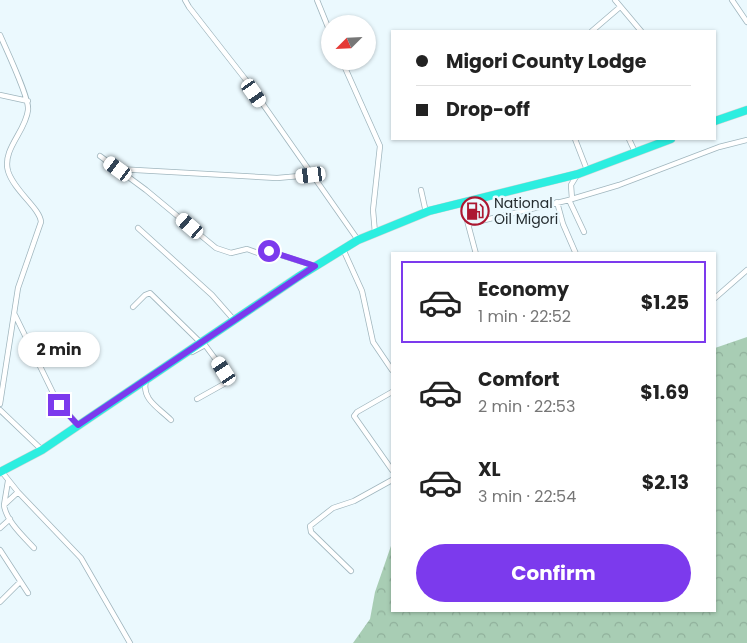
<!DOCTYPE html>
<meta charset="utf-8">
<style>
body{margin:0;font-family:Poppins,sans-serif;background:#f6f6f6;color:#222;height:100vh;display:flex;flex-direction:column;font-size:19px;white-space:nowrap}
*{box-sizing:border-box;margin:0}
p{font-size:16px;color:#767676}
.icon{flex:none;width:28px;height:28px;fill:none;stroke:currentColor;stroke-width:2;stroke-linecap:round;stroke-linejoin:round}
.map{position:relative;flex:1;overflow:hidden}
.sheet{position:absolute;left:391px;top:252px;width:325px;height:360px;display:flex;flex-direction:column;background:#fff;border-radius:0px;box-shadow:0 1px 4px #0004}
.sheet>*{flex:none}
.top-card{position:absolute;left:391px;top:30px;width:325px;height:110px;border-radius:0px;box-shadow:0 1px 4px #0004;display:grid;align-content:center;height:110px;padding:0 25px;background:#fff}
.needle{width:32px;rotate:246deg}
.fabs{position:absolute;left:321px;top:15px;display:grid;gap:10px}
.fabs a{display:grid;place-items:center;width:55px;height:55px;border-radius:50%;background:#fff;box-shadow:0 1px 4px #0004;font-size:25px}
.end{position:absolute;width:22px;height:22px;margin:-11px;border:6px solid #7c3aed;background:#fff;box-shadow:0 0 0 2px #fff}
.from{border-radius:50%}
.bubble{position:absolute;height:35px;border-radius:18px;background:#fff;box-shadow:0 1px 4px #0004;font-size:16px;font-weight:700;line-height:35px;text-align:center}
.car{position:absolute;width:15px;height:30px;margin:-15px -8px;border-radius:6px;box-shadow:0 0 4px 1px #0007;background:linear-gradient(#fff 24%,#345 0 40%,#fff 0 76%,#345 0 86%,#fff 0)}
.top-card b{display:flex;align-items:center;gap:18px;height:48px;font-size:19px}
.top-card b+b{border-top:1px solid #e0e0e0}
.top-card i{width:12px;height:12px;background:#222}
ul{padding:9px 0 0;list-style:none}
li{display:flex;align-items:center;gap:15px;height:82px;margin:0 10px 8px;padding:0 15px;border:2px solid transparent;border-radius:0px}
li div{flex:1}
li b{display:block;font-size:19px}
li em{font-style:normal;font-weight:700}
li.current{border-color:#7c3aed}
li>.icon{width:45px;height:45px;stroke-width:1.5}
.cta{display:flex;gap:10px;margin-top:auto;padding:10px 25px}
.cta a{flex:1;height:58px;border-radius:30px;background:#7c3aed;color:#fff;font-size:20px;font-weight:700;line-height:58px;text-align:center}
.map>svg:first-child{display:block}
.forest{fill:url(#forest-crowns)}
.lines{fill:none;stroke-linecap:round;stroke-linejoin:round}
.street-casing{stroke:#a0b6be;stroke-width:6}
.highway-casing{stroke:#d3d5d5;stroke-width:9}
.street{stroke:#fff;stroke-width:4.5}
.highway{stroke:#2ceee0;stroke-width:8}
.route{stroke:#7c3aed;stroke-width:6}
.labels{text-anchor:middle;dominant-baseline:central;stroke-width:5;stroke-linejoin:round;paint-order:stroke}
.poi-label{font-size:14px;fill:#242c2f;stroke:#ebf9fe;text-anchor:start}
</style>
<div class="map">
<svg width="747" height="643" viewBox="0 0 747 643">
<defs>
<pattern id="forest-crowns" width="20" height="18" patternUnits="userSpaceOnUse" patternTransform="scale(1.25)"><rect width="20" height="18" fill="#a8cdb4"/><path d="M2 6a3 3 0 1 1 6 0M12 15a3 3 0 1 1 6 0" fill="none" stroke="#90b09b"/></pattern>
</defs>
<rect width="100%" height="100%" fill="#ebf9fe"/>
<path class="forest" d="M747,337V643H353L370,619L375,592L392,543V611H715V348Z"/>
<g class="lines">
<g class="street-casing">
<path id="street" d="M185,0L189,7L246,80L358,240
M317,0L330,32
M615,0L641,31
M732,0L747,22
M592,31L620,7
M0,35C6,49 30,99 28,110C26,131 2,149 8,171C14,191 40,208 41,222L18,288L0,404
M342,61L380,146L373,210L375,233
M0,95L28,101
M575,139L587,170
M629,139L635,152
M100,156L146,190L216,248L231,253L247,249L258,253L268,251L315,266
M118,169L277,178L311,175
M577,175L571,185L572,199L569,200L584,232
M421,190L425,208L429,211
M572,199L619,185L719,147L747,140
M463,202L468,224
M557,202L563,224L576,254
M138,228L212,295L234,320
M343,249L362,291L373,342L392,370
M476,254L468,224L569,200
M715,298L747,270
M133,307L145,295L150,293L201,343
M15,315L57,401L78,425
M192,352L205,345L231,380L197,399
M146,381C141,399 159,408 171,420
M392,392L357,412L354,416L392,470
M0,410L42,450
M2,472L18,492L81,558L130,643
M18,492L4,505C6,521 24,537 34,548
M4,505L8,481
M0,528L10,519
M0,550L28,593
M351,571L311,532L310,526L333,508L354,501L392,480
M0,602L20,582"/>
</g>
<g class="highway-casing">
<path id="highway" d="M715,121L747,110
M0,472L42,450L298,277L358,240L429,211L578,174L671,139"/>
</g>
<use href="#street" class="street"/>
<use href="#highway" class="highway"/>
</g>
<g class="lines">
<path class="route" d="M59,405L78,425L315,266L269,251"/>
</g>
<defs>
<g id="fuel-ring" transform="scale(1.4375)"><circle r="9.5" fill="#ebf9fe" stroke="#ac1731" stroke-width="1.5"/><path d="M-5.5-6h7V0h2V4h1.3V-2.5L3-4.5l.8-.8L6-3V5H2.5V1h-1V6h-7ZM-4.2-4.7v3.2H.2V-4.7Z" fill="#ac1731"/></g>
</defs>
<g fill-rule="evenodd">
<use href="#fuel-ring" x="475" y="211"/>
</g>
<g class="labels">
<g class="poi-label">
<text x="494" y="203">National<tspan x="494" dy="16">Oil Migori</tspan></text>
</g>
</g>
</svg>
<div class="fabs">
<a><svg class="needle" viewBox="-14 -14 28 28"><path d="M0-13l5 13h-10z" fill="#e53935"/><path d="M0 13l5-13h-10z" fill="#767676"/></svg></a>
</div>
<i class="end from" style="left:269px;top:251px"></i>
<i class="end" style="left:59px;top:405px"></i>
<div class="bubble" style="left:18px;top:332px;width:82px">2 min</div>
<i class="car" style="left:254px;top:93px;rotate:145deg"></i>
<i class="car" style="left:118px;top:169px;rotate:306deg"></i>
<i class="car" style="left:311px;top:175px;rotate:263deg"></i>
<i class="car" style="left:190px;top:226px;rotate:311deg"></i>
<i class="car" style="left:224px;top:371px;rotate:327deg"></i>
<div class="top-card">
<b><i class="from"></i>Migori County Lodge</b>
<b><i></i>Drop-off</b>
</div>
<section class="sheet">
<ul>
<li class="current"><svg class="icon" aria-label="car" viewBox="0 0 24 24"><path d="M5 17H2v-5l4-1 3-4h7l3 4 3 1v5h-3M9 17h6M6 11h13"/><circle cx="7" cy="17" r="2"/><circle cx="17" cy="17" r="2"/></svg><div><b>Economy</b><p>1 min · 22:52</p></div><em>$1.25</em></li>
<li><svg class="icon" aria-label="car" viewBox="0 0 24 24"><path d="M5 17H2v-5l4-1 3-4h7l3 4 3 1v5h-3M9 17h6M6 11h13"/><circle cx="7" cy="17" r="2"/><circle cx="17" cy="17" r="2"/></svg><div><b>Comfort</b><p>2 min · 22:53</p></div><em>$1.69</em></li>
<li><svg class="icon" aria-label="car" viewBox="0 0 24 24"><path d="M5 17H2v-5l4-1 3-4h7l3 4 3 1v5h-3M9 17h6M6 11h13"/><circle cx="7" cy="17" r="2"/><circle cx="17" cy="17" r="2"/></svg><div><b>XL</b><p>3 min · 22:54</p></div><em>$2.13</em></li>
</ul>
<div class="cta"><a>Confirm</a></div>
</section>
</div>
